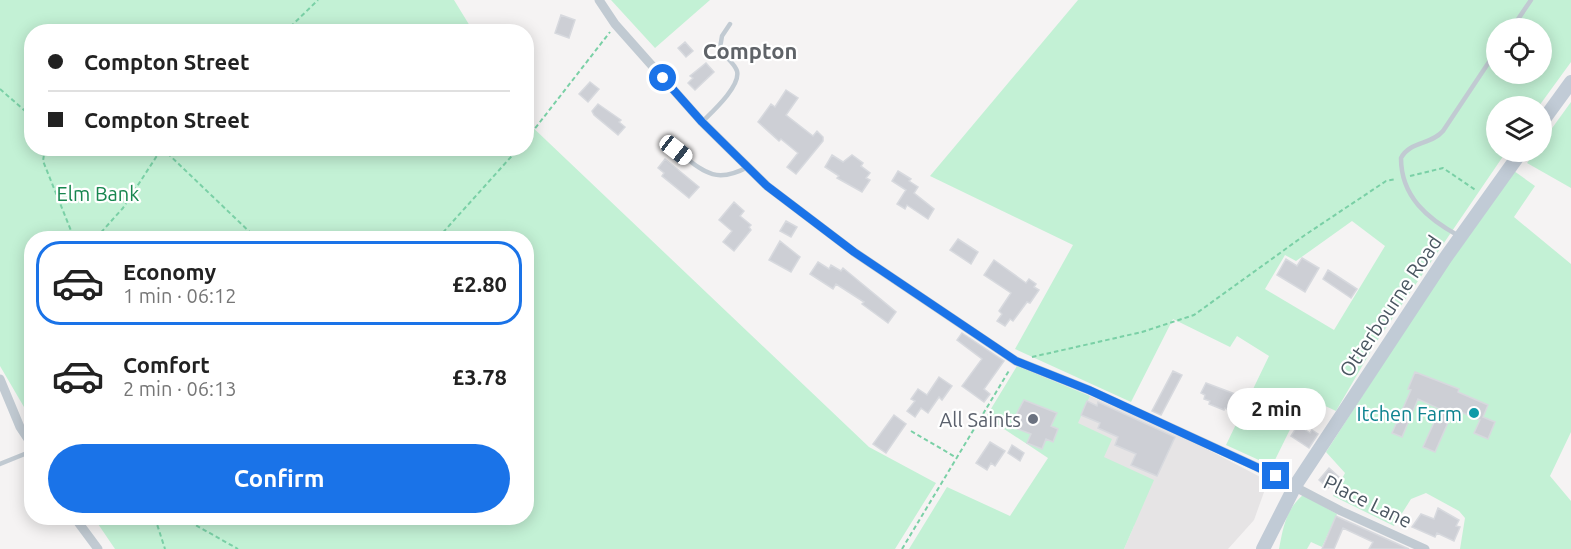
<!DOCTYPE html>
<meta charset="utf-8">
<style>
body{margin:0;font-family:Ubuntu,sans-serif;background:#f6f6f6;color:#222;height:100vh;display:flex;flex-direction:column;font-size:22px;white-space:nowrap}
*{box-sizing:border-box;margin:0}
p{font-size:20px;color:#767676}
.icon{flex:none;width:33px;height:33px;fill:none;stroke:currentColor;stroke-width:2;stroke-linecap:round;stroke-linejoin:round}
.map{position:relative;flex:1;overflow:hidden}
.details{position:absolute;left:24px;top:231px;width:510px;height:294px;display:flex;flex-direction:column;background:#fff;border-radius:24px;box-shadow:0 3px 15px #0003}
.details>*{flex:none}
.hud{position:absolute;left:24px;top:24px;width:510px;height:132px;border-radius:24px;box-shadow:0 3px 15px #0003;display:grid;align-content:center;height:132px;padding:0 24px;background:#fff}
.buttons{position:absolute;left:1486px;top:18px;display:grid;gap:12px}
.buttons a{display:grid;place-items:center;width:66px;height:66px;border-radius:50%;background:#fff;box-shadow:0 3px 15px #0003;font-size:30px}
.end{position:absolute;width:27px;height:27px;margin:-14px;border:8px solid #1a73e8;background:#fff;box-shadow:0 0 0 3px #fff}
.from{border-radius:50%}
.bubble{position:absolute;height:42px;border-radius:21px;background:#fff;box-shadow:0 3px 15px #0003;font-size:20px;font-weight:700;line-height:42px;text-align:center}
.car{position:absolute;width:18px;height:36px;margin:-18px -9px;border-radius:8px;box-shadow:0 0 4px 2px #0007;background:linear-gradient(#fff 24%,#345 0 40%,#fff 0 76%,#345 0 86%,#fff 0)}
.hud b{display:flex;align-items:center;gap:21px;height:57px;font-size:22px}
.hud b+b{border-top:2px solid #e0e0e0}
.hud i{width:15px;height:15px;background:#222}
ul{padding:10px 0 0;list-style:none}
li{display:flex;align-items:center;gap:18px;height:84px;margin:0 12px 9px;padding:0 12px;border:3px solid transparent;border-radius:24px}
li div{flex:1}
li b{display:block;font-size:22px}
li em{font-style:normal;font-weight:700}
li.on{border-color:#1a73e8}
li>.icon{width:54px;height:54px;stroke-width:1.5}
.cta{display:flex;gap:12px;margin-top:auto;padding:12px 24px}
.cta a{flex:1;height:69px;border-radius:36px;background:#1a73e8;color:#fff;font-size:24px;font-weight:700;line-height:69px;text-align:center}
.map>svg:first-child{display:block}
.education{fill:#e6e4e5}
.green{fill:#c3f1d5;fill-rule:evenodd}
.building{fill:#cdcfd5;stroke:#d7d9de;stroke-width:1.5}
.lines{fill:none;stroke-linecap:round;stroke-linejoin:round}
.path{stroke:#7ad0a6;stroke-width:2;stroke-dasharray:4.5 3;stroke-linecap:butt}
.lane{stroke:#c1cad2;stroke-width:4.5}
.street{stroke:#c1cad2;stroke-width:9}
.secondary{stroke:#c1cbd6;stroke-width:14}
.route{stroke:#1a73e8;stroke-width:8}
.culture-dot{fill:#0f9aa8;stroke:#fff;stroke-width:2}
.worship-dot{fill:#6b7280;stroke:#fff;stroke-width:2}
.labels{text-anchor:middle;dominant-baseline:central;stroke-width:4.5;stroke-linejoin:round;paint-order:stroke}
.park-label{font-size:20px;fill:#17864f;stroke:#fff}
.street-label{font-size:20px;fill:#4a5661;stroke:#fff}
.culture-label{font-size:20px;fill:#0d838f;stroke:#fff;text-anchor:end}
.worship-label{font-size:20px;fill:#5b616d;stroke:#fff;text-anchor:end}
.quarter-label{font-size:22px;font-weight:bold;fill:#5f6368;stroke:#fff}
</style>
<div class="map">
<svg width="1571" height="549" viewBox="0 0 1571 549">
<rect width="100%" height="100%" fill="#f5f3f3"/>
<path class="education" d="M1090,396L1180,435L1268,481L1254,520L1228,549H1124L1134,526L1104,457L1077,423Z"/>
<path class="green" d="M0,0H454L473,31L32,32V148H526L527,122L869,447L936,483L895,549H115L94,518H526V238H32L31,419L0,366Z
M611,0H710L655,48Z
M1078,0H1571V62L1539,106H1497V152H1506L1375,344L1336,411L1306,397L1272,466L1226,445L1269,356L1237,336L1230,347L1173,319L1131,402L1015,349L1073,245L930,176ZM1497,28H1542V74H1497ZM1352,221L1385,246L1334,330L1265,289L1285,255L1296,261Z
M1571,102V188L1527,163L1535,152H1542V142Z
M1514,171L1535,186L1514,217L1571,264V432L1550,476L1571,501V549H1460L1465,518L1459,511L1426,493L1411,499L1394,526L1333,496L1345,473L1326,452L1439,277Z
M1017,366L1090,396L1078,423L1112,439L1104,457L1154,480L1124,549H909L947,487L1010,516L1048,458L986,417Z
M1303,495L1337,514L1322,547L1311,542L1307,549H1279C1283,528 1286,509 1303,495Z"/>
<path class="building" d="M561,15L575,20L569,38L555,33Z
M685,42L693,51L686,57L678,48Z
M706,63L714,72L695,90L688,83L693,78L690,76Z
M590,82L599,89L588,102L579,94Z
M786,90L798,98L786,115L813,136L817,131L823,137V141L796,174L787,167L798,153L781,139L779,141L758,122L771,104L775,107Z
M598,104L621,120L619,122L625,127L618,135L594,115L592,111Z
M832,155L843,162L852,155L863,163L861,166L870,173L866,178L870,180L862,192L837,178L839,176L825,167Z
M665,159L699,187L689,198L662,176L664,173L658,168Z
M898,171L911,179L909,181L918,187L914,193L934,209L928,219L907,205L905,209L897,204L906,190L892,181Z
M734,202L744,211L740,216L751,225L749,227L751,230L734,251L723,242L732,231L719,220Z
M786,221L797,227L791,237L780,231Z
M958,239L978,252L971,264L950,250Z
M780,241L800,257L791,272L769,260Z
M1302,258L1319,268L1305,292L1277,275L1286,259L1297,266Z
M994,260L1026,283L1029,279L1036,284L1034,287L1039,290L1030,303L1027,302L1013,321L1010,319L1005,326L997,321L1002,314L999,311L1011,293L984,275Z
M818,262L829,269L831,265L841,271L843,268L896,312L888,323L862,304L864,302L836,284L833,289L810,274Z
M1328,270L1357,289L1351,298L1323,279Z
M962,333L1004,361L984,389L990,394L984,402L962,386L982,359L957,340Z
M1173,371L1182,375L1161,415L1152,411Z
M1415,372L1459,389L1458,392L1488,405L1483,417L1495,422L1488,439L1474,433L1480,420L1454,409L1435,452L1423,447L1440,409L1418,399L1402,437L1392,433L1411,390L1408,389Z
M939,377L952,386L942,400L939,397L928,413L921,408L915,417L907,411L915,401L911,399L918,389L927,395Z
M1206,383L1243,397L1237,409L1233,407L1231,411L1225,408L1224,410L1209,404L1210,401L1204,399L1205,395L1201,393Z
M1024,400L1057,413L1051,426L1058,429L1053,442L1046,439L1042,449L1027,443L1031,434L1010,426Z
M1087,401L1097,406L1098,402L1175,437L1157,476L1131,465L1136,454L1115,445L1118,437L1098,428L1100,423L1081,415Z
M894,415L906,424L886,453L873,444Z
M1298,425L1310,433L1312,430L1318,434L1309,448L1291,436Z
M990,442L1005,451L995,466L991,463L987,470L976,463Z
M1012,445L1024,453L1020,461L1008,453Z
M1329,468L1339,477L1328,488L1319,480Z
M1438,508L1459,520L1456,526L1460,527L1454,541L1437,533L1435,537L1412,527L1421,514L1434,519Z
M1336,516L1338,517L1409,549H1369L1373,542L1343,528L1334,549H1322Z"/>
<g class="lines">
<path class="path" d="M285,32L318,0
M0,89L32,117
M526,140L610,32
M45,148L43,161L74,238
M162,148L256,238
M1410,176L1443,168L1477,191
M96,238L123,208L162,148
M438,238L519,148
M1032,357L1142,332L1194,315L1305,235L1386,181L1396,179
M911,431L957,458
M155,518L165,549
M183,518L238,549
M902,549L1010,369"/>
<path class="lane" d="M1512,28L1531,0
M702,122C712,112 741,86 737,71C734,62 724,57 720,48L722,36L730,24
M676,150C703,171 714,185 748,167
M1459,236C1428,219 1401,197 1401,158C1410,141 1431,145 1443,131L1497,50
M0,464L32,451"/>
<path class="street" d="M599,0L615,24L702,122L767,186L854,252L1016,361L1089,390L1257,467L1341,511L1425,549
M0,379L20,427L32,445
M75,518L98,549"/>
<path class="secondary" d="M1542,122L1571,82
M1263,549L1295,486L1446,257L1521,152"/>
</g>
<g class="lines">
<path class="route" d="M663,78L702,122L767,186L854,252L1016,361L1089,390L1276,476"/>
</g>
<circle class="culture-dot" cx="1474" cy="413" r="6"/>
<circle class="worship-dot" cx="1033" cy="419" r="6"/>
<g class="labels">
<g class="park-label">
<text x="98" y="193">Elm Bank</text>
</g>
<g class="street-label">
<text transform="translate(1390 306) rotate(-56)">Otterbourne Road</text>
<text transform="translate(1368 501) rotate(26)">Place Lane</text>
</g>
<g class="culture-label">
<text x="1462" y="413">Itchen Farm</text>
</g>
<g class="worship-label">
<text x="1021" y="419">All Saints</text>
</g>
<g class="quarter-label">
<text x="750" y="50">Compton</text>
</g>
</g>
</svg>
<div class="buttons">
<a><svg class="icon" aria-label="locate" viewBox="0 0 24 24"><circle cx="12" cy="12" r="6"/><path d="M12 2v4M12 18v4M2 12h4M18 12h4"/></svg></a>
<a><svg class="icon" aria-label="layers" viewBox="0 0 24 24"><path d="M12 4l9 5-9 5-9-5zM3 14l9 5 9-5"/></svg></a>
</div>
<i class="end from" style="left:663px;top:78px"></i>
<i class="end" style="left:1276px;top:476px"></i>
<div class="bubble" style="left:1227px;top:388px;width:99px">2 min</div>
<i class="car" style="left:676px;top:150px;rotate:128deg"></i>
<div class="hud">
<b><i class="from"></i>Compton Street</b>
<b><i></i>Compton Street</b>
</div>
<section class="details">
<ul>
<li class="on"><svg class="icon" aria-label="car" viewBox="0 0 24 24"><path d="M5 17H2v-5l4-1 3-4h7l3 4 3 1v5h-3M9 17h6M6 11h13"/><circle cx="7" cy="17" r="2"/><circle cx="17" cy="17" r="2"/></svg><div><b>Economy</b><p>1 min · 06:12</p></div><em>£2.80</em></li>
<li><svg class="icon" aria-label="car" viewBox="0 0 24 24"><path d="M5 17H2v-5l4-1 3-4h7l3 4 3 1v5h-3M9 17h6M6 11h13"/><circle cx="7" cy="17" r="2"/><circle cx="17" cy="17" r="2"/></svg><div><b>Comfort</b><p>2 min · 06:13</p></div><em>£3.78</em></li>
</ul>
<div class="cta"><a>Confirm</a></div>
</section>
</div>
